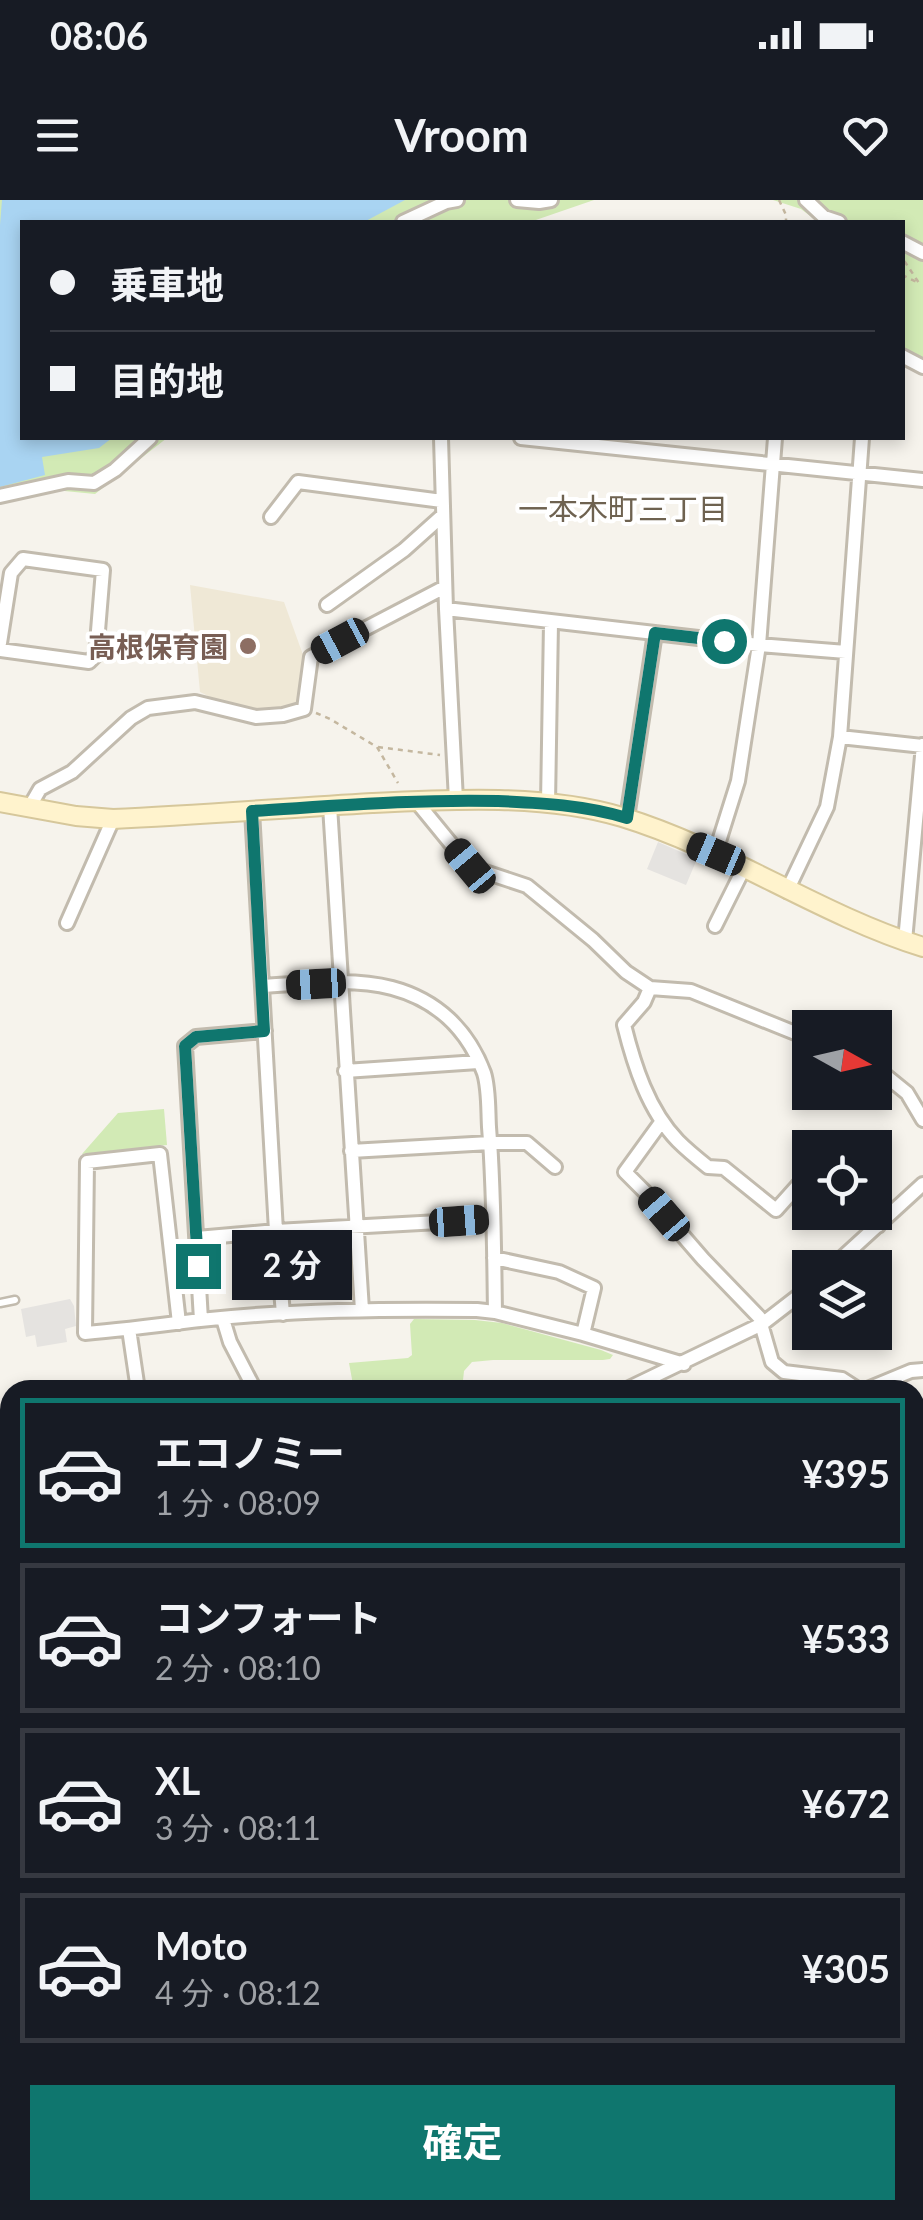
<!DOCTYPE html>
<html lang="ja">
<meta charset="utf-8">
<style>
body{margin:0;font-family:Lato,"Noto Sans JP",sans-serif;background:#20242c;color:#f1f3f6;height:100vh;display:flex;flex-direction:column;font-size:38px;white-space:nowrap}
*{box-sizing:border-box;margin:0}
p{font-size:32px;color:#9ea1a6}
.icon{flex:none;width:55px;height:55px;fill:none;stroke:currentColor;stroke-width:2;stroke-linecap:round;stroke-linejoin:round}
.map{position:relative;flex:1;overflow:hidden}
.details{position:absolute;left:0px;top:1180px;width:925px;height:840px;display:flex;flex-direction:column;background:#171b24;border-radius:30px 30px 0 0;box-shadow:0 5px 15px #0003}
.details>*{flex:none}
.guide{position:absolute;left:20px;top:20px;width:885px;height:220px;border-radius:0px;box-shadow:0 5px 15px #0003;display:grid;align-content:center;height:220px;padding:0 30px;background:#171b24}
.needle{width:65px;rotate:98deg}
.fabs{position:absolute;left:792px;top:810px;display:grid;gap:20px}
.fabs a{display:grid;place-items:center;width:100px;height:100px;border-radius:0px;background:#171b24;box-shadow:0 5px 15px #0003;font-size:50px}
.end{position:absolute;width:45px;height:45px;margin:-22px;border:12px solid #0f766e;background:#fff;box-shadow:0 0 0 5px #fff}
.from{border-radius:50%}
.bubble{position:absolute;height:70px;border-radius:0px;background:#171b24;box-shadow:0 5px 15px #0003;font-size:32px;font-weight:700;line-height:70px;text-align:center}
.car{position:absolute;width:30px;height:60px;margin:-30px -15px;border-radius:12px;box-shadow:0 0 8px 2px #0007;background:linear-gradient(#222 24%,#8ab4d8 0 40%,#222 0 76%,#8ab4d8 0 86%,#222 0)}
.guide b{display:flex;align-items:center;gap:35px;height:95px;font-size:38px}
.guide b+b{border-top:2px solid #363941}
.guide i{width:25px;height:25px;background:#f1f3f6}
ul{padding:18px 0 0;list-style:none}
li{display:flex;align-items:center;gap:30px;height:150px;margin:0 20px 15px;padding:0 10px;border:5px solid #363941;border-radius:0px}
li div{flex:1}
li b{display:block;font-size:38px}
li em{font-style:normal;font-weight:700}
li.on{border-color:#0f766e}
li>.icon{width:90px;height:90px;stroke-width:1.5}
.action{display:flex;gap:20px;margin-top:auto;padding:20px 30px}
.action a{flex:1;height:115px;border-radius:0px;background:#0f766e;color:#fff;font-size:40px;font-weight:700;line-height:115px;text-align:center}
.status{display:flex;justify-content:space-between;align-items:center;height:70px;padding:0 50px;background:#171b24;direction:ltr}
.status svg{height:28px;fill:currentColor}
header{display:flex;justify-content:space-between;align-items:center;height:130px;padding:0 30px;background:#171b24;font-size:45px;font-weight:700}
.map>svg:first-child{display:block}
.education{fill:#efe8d6}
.green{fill:#d2eab5}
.parking{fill:#e5e3e0}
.water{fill:#a9d4f2}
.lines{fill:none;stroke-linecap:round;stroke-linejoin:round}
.lane-casing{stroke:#c2bbae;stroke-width:11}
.street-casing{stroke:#c2bbae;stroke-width:18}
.secondary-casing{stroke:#d6c79b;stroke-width:22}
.path{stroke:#c4b79f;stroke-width:2.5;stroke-dasharray:5 5;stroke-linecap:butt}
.lane{stroke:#fff;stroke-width:6}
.street{stroke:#fff;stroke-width:12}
.secondary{stroke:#fff3cd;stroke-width:18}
.rail{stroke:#9a9a9a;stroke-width:5;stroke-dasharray:12 12;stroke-linecap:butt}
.route{stroke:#0f766e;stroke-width:12}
.education-dot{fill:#8d6e63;stroke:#fff;stroke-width:4}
.labels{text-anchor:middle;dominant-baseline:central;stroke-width:8;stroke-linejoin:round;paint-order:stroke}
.education-label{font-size:28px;font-weight:bold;fill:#785e54;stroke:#fff;text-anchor:end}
.neighbourhood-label{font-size:30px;fill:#6e6250;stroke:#fff}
</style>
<div class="status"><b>08:06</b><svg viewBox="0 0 49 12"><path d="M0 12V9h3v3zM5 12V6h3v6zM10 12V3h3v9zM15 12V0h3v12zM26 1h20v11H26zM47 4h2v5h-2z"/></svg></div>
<header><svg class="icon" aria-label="menu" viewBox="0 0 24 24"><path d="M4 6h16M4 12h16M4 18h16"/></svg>Vroom<svg class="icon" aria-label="heart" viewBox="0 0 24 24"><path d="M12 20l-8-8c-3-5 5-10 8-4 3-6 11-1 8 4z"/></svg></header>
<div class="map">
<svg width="923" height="2020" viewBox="0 0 923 2020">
<rect width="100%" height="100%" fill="#f6f3ec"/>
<path class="education" d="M190,385L284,402L307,466L301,506L293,510L277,508L270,511L248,510L222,503L200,492Z"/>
<path class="green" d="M0,0H594L530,22H22V238H167L95,294L54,290L0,304Z
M773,0H923V159L903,148L902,22H818L801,9Z
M164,909L167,945L82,954L118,913Z
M414,1119L475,1120L502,1123L601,1150L613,1155L610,1159L603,1160H493L472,1162L464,1171L462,1190H354L349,1163L408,1158L412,1155L410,1124Z
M10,1216V1497L0,1502V1218Z"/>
<path class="parking" d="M658,642L697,659L686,685L647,669Z
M70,1099L74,1106L76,1126L65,1129L67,1142L37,1147L35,1135L26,1137L21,1109Z"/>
<path class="water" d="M2,0H405L364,22H22V238H112L99,248L42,257L45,275L0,287V25Z"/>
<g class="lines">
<g class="lane-casing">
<path id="lane" d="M0,1103L15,1100
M0,1515L10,1510"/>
</g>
<g class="street-casing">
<path id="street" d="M517,0L539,2L551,0
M806,0L824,17L839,22
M403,22L446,2L457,0
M902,42L923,53
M902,156L923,167
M441,238L446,409L456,600
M521,238L923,280
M0,296L68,281L94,283L115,270L150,238
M271,317L298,282L442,301
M327,405L404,350L442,316
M446,409L759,445L846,452
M0,443L11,373L23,359L103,370L96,455L89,462L0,450
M840,537L923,546
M416,601L470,667L527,686L593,740L626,772L650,788L691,791L810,839
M548,603L551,423
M330,606L362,1110
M29,608L40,589L72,572L131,518L148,508L195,502L256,517L283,515L304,509L311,457L445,387
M252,611L276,1031L283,1114
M627,618L655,433
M715,654L738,581L759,445L775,238
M787,691L827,607L840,537L862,238
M67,723L113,619
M715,726L744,668
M905,741L923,545
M262,786C304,784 350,777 392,788C437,800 468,830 484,873C489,889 488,910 489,927C494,988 494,1050 495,1112
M650,788L644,802L624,825C634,865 648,910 678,941C687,950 698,959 708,967L724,968L776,1010L801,982L810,987
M875,867L907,893L923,920
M345,871L478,862
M662,921L625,972L645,992L703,1059L759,1117L772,1162L784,1172L842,1179L859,1190
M351,951L490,943H527L555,967
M855,1012L878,1026
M197,1038L276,1031L493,1019
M494,1058L559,1072L594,1088L583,1134
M831,1068L923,984
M223,1119L230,1142L255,1190
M201,1120L185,846L196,837L265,831
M179,1123L160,954L87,962L85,1133C123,1130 161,1125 200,1120C292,1110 384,1109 477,1110L495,1112L583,1134L684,1164
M129,1129L138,1190
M625,1190L762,1124L810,1087
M865,1190L911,1171L923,1170
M915,1235L923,1241
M915,1419L923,1416
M915,1510L923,1507
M915,1529L923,1527
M915,1610L923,1611
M915,1657L923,1659
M0,1743L10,1727
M915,1800L923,1783
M915,2000L923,1991
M290,2010L319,2020
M453,2020L460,2016L462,2010
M897,2020L906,2010"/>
</g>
<g class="secondary-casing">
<path id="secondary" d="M0,602L76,616L113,619C200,615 286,608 372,603C451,599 547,594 622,617C727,649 818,714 923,747
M0,1780L10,1782
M915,1910L923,1899
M634,2010L670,2020
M776,2020L800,2010"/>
</g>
<path class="path" d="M779,0L786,15V22
M902,75L919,83L903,59
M316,513L330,519L377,547L398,583
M378,547L440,555"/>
<use href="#lane" class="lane"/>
<use href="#street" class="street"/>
<use href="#secondary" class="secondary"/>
<path class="rail" d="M0,1972L10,1975
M117,2010L147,2020"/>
</g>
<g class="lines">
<path class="route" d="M198,1066L185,846L196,837L264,831L252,611C334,606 416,599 498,601C542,603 584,605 627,618L655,433L724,441"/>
</g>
<circle class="education-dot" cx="248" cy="446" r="10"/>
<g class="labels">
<g class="education-label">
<text x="228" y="446">高根保育園</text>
</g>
<g class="neighbourhood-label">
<text x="623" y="308">一本木町三丁目</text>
</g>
</g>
</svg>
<div class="fabs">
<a><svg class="needle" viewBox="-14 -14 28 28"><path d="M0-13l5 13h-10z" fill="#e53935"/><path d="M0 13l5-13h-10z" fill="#9ea1a6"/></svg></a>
<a><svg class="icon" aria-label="locate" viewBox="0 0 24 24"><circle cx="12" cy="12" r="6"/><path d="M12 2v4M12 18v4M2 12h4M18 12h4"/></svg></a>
<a><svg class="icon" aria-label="layers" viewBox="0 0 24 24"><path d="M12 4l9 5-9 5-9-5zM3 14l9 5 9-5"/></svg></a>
</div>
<i class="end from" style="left:724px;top:441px"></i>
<i class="end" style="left:198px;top:1066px"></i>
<div class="bubble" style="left:232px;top:1030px;width:120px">2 分</div>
<i class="car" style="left:340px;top:441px;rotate:242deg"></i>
<i class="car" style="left:716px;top:654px;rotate:293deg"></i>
<i class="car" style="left:470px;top:666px;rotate:320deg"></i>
<i class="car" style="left:316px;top:784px;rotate:267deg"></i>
<i class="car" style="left:664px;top:1014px;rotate:319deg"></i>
<i class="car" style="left:459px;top:1021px;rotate:86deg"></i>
<div class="guide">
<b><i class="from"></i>乗車地</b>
<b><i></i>目的地</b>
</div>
<section class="details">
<ul>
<li class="on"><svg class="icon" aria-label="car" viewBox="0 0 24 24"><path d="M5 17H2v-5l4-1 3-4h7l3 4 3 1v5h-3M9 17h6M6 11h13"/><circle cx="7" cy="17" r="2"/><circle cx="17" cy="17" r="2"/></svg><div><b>エコノミー</b><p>1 分 · 08:09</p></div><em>¥395</em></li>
<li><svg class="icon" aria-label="car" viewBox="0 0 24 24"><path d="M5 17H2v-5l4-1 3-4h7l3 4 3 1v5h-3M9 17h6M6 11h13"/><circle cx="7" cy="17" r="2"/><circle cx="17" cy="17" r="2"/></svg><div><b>コンフォート</b><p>2 分 · 08:10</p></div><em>¥533</em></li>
<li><svg class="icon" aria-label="car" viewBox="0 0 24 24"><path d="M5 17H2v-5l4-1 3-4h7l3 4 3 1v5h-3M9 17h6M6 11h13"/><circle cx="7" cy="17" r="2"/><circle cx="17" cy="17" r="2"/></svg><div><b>XL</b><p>3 分 · 08:11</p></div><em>¥672</em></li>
<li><svg class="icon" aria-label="car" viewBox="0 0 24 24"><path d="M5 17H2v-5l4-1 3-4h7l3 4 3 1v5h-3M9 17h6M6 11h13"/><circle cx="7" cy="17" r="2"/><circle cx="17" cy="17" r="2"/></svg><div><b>Moto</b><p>4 分 · 08:12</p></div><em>¥305</em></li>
</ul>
<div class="action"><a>確定</a></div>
</section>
</div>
